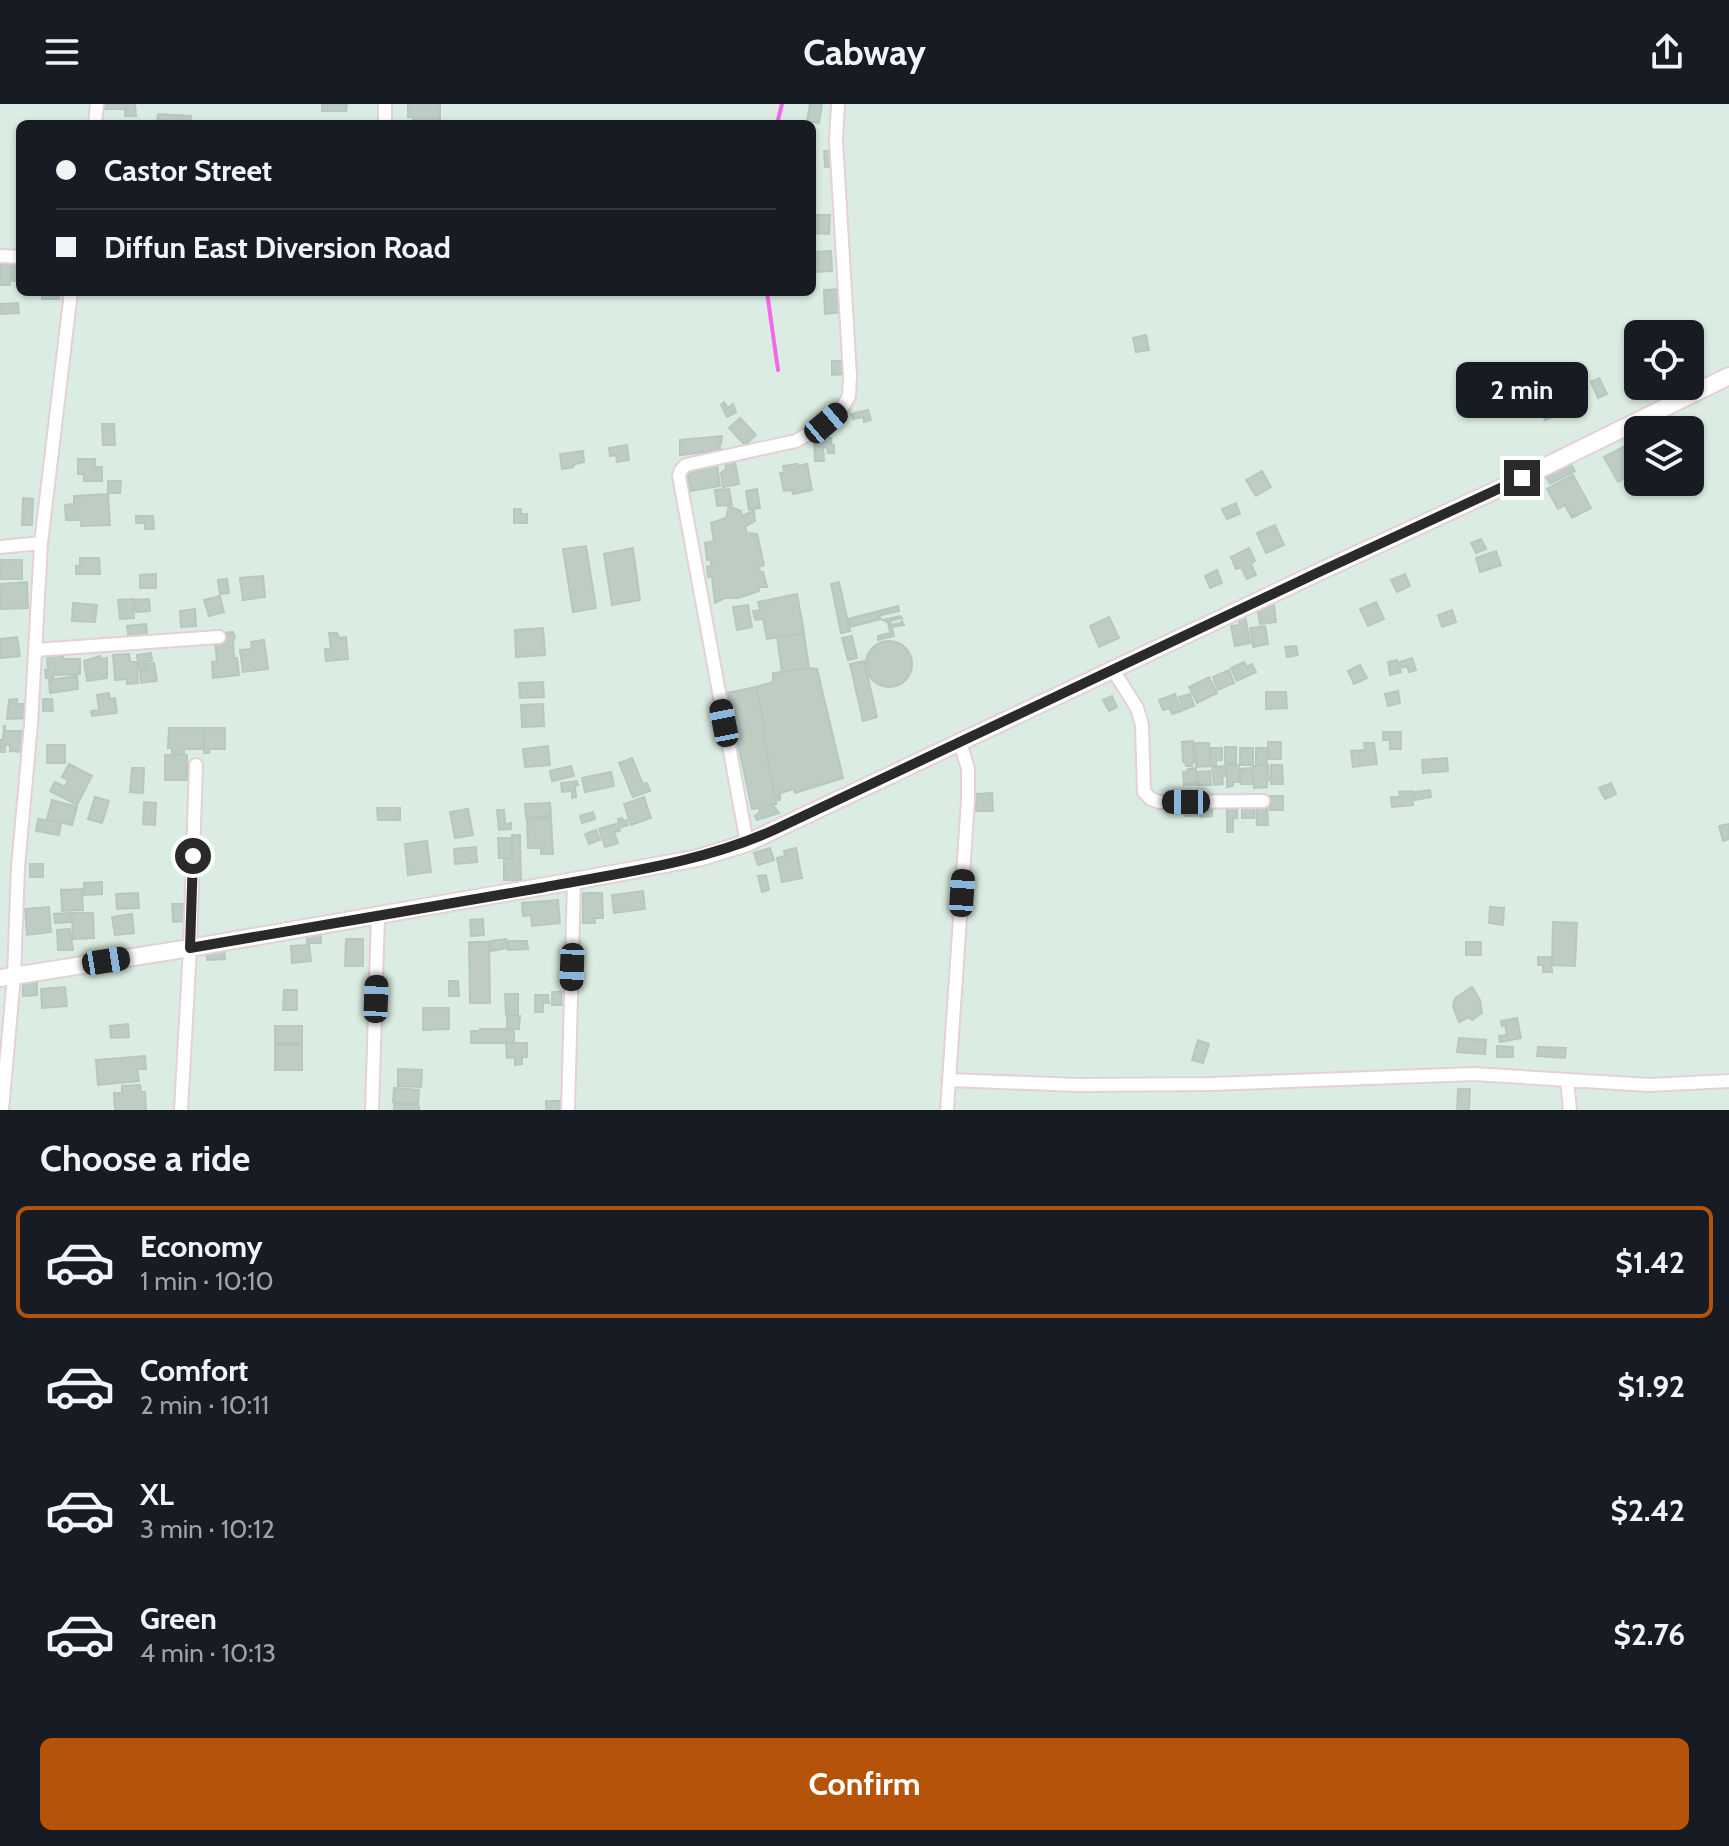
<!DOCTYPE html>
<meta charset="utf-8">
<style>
body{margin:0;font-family:Cabin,sans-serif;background:#242831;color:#f1f3f6;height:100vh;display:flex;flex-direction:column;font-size:30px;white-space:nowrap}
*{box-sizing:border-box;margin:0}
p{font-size:26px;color:#9ea1a6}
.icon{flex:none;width:44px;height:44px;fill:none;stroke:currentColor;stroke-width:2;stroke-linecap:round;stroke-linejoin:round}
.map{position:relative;height:1006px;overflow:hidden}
.details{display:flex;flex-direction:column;background:#171b24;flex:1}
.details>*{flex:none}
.banner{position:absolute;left:16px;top:16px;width:800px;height:176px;border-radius:12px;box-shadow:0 2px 6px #0004;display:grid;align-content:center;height:176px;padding:0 40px;background:#171b24}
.controls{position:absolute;left:1624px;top:216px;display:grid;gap:16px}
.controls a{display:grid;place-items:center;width:80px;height:80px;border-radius:12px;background:#171b24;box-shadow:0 2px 6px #0004;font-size:40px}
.end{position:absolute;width:36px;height:36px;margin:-18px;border:10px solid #2a2a2a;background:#fff;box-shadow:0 0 0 4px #fff}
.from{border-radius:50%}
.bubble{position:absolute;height:56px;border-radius:12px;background:#171b24;box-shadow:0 2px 6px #0004;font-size:26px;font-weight:800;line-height:56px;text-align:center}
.car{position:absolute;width:24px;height:48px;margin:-24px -12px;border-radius:10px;box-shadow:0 0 6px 2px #0007;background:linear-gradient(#222 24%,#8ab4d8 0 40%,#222 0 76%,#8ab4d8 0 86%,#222 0)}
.banner b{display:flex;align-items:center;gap:28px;height:76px;font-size:30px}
.banner b+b{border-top:2px solid #363941}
.banner i{width:20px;height:20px;background:#f1f3f6}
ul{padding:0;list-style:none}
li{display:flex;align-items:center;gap:24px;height:112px;margin:0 16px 12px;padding:0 24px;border:4px solid transparent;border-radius:12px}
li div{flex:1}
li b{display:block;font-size:30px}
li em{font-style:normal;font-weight:800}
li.active{border-color:#b45309}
li>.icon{width:72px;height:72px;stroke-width:1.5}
h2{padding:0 40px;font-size:36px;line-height:96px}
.button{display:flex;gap:16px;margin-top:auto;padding:16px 40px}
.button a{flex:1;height:92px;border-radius:12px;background:#b45309;color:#fff;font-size:32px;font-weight:800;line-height:92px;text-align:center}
header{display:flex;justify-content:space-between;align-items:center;height:104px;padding:0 40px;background:#171b24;font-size:36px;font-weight:800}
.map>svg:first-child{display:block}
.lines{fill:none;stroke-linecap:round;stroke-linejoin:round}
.stream{stroke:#f667ea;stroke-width:4}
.building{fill:#beccc4;stroke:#b5c9be;stroke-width:2}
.minor-casing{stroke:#e4d0d8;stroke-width:16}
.secondary-casing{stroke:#e4d0d8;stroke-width:20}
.minor{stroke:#fff;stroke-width:12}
.secondary{stroke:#fff;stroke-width:16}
.route{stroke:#2a2a2a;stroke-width:10}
</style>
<header><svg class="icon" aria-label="menu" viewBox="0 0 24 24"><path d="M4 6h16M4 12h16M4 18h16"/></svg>Cabway<svg class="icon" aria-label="share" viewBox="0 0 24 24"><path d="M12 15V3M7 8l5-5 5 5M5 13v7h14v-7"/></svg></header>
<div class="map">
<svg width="1729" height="1006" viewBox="0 0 1729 1006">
<rect width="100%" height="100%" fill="#dbede2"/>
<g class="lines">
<path class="stream" d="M777,20L782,0
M767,188L778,266"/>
</g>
<path class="building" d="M103,0H135L136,12H125V5H103Z
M322,0H347L346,7H322Z
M408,0H440V20H413V13H408Z
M810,0H822L819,19L807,17Z
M158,10L191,12L190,20H157Z
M824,47H834L835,63H825Z
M812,111H830L829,130L812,129Z
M831,147L832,167L814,168L813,148Z
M12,157H20V177H12Z
M0,158H10V181H0Z
M842,185L843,208L825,210L824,186Z
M42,188H59V195H42Z
M18,199L19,209L0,210V200Z
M1146,231L1149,246L1136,248L1133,234Z
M832,257H842L843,270L832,271Z
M1599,274L1607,290L1598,294L1591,278Z
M1547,291L1555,312L1545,316L1535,296Z
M724,298L728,304L733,300L736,308L727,313L721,301Z
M868,306L871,316L864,318L863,313L853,315L851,310Z
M740,314L756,331L745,341L729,324Z
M102,320H114L115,341H103Z
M722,332L721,340L719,341L721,346L680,351V336Z
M814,334H831V340L834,341V349H828L827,343L823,344L824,357H815Z
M627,341L629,356L617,358L616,351L610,352L609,344Z
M1625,342L1638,367L1618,378L1604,353Z
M583,347L584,358L575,360L573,363L562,365L560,350Z
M78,355H95V363H102V377H84V370H78Z
M1568,355L1575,367L1550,380L1543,368Z
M735,358L739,380L723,383L721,369L726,365L725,359Z
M717,360L720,382L690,387L687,365Z
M797,360V362L807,360L812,386L793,390L792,386L784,387L780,369H784L783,362Z
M1262,367L1271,383L1256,392L1246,376Z
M1573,371L1591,404L1572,414L1565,401L1558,405L1547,385Z
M108,377H121L120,389H108Z
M729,385L732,401L717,402L715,386Z
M757,385L760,404L749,406L746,387Z
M108,390L110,421L81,422V416H66L65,401L74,400V392Z
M23,394L33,395L32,421H22Z
M1236,399L1240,410L1227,415L1222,405Z
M729,402L741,407L742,412L754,407L755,417L745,423L747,429L757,430L764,461L759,463L760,468H763L767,483H759V487L738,494H725L715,499L712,473H708L707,463L712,461L710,455L707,456L705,439L714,437L711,419L726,414Z
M514,405H521V410H527V419H514Z
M136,412H153L154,425H145V419H136Z
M1275,421L1284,441L1266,449L1257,429Z
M1481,435L1486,445L1476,449L1471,439Z
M586,442L596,504L573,508L563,445Z
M633,444L640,496L612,501L604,450Z
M1249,444L1255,457L1251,460L1256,471L1247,475L1241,463L1236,465L1231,453Z
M1496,447L1501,461L1480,468L1476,454Z
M80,454H99L100,470H76V462H80Z
M0,456H22V475H0Z
M1217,466L1222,479L1210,484L1205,472Z
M156,470V484H140V471Z
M1405,470L1410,482L1397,488L1391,476Z
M263,472L265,493L243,496L240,474Z
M227,475L229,489L220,490L218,476Z
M27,478L28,504L0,505V480Z
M839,478L850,527L841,529L831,480Z
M797,490L804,528L767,535L763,515L755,516L753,507L760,506L758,498Z
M220,492L224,508L209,512L204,496Z
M133,495L134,514L120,515L118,496Z
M149,495L150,507L136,508L134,496Z
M1376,498L1384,515L1368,522L1360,505Z
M73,499L97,501L95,518L72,517Z
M748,501L752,523L737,526L733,503Z
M1274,501L1276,518L1260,520L1257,503Z
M898,502L899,507L878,512L881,515L850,523L848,515Z
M195,505L196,522L181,523L180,507Z
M1452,506L1456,518L1442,523L1438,511Z
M900,512L902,514L890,517L891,521L900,519L902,517L904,521L892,523L894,532L878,536V532L890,529L888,518L883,516Z
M1245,512L1250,539L1235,542L1231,522L1240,521L1238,514Z
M1109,513L1119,534L1099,543L1090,522Z
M146,520L148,537L129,538L127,522Z
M1265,522L1268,540L1253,543L1250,524Z
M543,524L545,551L516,553L515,526Z
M233,528L235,534L233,536L234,554H237L239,571L213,574L212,558L217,557L215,537L224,536V529Z
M329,529H337L339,534L346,533L348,555L326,557L325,545H331Z
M804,530L809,564L782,568L777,533Z
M852,532L857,554L848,556L842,534Z
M17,533L20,552L0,554V535Z
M264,536L268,565L243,568L240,546L252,545L251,538Z
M866 560a23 23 0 1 1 46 0a23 23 0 1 1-46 0Z
M1296,542L1298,551L1287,553L1285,543Z
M63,549V555H80V570L53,571L54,574H46L45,566H48L47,550Z
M151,549L152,557L144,558L145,564L139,565L137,551Z
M129,550L130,558H137L138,579L127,580V575L115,576L113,551Z
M100,552V555L107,554V574L87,577L84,557Z
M1412,554L1416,566L1409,568L1407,562L1402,564L1400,558Z
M1397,556L1401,568L1390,571L1388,558Z
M864,557L877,613L863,617L850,560Z
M1244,558L1247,563L1252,560L1256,568L1237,577L1231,564Z
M154,559L157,577L141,579L140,567L147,566L146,560Z
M1360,561L1367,574L1354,580L1348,567Z
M809,564L817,565L843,674L795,689L794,685L780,689V696L775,697L763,627L765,624L756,583L773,578V569Z
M1229,566L1234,579L1218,586L1213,573Z
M77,572L78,585L50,589L49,576Z
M1209,573L1217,589L1197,599L1189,583Z
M543,578L544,593L520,594L519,579Z
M756,583L765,624L763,627L776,700L765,702L772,700L779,709L757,716L755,712L760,708L759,704L752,705L727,589Z
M1398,587L1400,599L1388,602L1385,590Z
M1266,588H1286L1287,604L1266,605Z
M109,589L110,595L115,594L117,609L92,612L91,607L99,606L97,591Z
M1175,590L1181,607L1172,610L1170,604L1163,606L1159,596Z
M1190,590L1194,602L1183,606L1179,593Z
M1112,592L1117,603L1109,607L1103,596Z
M17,595V600H26L27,614L7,615L9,596Z
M43,595H52L53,607H43Z
M543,600L544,622L522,623L521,601Z
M4,622H5V627H25L24,648L10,647V641H5V648H0V636H3Z
M169,624H203V645H184V650H172V644H168Z
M204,624H225V645H209V649H204Z
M1383,628H1401V645H1390V636H1383Z
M1193,637L1194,658H1192V662H1186L1185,658H1183L1182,638Z
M1268,638H1281V655H1268Z
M1195,639H1209L1210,662L1196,663Z
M1364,639H1374L1377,660L1353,663L1351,647L1365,646Z
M47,641H65V659H47Z
M548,642L550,661L525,663L523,645Z
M1225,643H1236V659L1225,660Z
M1211,644H1222V656H1216V662H1211Z
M1240,644H1253V661H1240Z
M1256,644H1266L1267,661H1256Z
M165,651H187V676H165Z
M632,654L643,680L647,679L650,687L633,693L619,659Z
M1447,654L1448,667L1423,669L1422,656Z
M69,660L92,672L77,701L50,687L55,678L65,683L68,676L62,673Z
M1227,661H1239V678H1233V682L1227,683Z
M1268,661L1269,676L1267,677V683L1254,684L1253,662Z
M1271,661H1282L1283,680H1271Z
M571,662L574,672L552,677L550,667Z
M1226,662V672H1222L1223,680L1214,681L1212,663Z
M132,664H144L143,689L130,688Z
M1196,664V680L1184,681L1183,668L1188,667V665Z
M1252,664L1253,680H1241L1240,665Z
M1210,667L1211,681H1198V668Z
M611,668L614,682L585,688L582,674Z
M577,677L578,681L575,682L576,693L572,694V687L562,688L561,679Z
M1611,679L1616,690L1605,695L1599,684Z
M1430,686L1431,693L1415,696L1414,688Z
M1412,687L1413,701L1392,703L1391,693H1400L1399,688Z
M992,689L993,707H976L975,690Z
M1270,692H1283V706H1270Z
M95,693L109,697L102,719L88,715Z
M644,693L651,714L631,721L624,700Z
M52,696L77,703L72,721L47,715Z
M144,698L156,699L155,721L143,720Z
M550,699L551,712L526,714L525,700Z
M1184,699H1197V712H1184Z
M1200,699H1212V712L1200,713Z
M1227,699H1237V714H1233V728H1227Z
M1242,699H1254V714H1242Z
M1256,699H1267L1268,721H1257Z
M377,704H400V716H378Z
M468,705L473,731L455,734L450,708Z
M497,706H504L505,720L511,719V725L499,726Z
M593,708L595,715L582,719L580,712Z
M551,714L553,750H541V744H528L527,716Z
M622,714L623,717L627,716L628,721L619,724L620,727L614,728L618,739L605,743L599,725L619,719L618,715Z
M38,715L61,719L59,731L36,727Z
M1729,720V735L1723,737L1719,722Z
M596,726L600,736L589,740L585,730Z
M512,731H520L521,776H504V755H513Z
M498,734H510L511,754H499Z
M427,737L431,768L408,771L405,740Z
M476,743L477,758L455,760L454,745Z
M770,744L774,756L758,761L754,749Z
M796,744L802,774L782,778L777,754L785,752L784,747Z
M30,760H43V773H30Z
M766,771L769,786L762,788L758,772Z
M102,778V790L84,791V779Z
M82,785L83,806L62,807L61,786Z
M643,787L645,805L614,809L612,791Z
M138,789L139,804L117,805L116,790Z
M583,789H602L603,814H594L595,819H583Z
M558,796L560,819L532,822L531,811L523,812L522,799Z
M172,800H184L185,817L173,818Z
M49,803L51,828L27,831L25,805Z
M1490,803L1504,804L1503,821L1489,819Z
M70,809L71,818L55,819L54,810Z
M72,809H93L94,834L73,835Z
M132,810L134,829L115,831L112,813Z
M483,815L484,831L471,832L470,816Z
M1553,818L1577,819L1575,862L1552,861Z
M70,825L73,846H58L57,826Z
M307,826H321V839H307Z
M346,835H363V862H345Z
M506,835L507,844L491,847L490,837Z
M508,837H527L528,845L508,846Z
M469,838H489L490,899H470Z
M1466,838H1481V851H1466Z
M309,841L311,857L292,859L291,842Z
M224,843L225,855L207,856V844Z
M1538,853H1551L1552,868H1543V861H1538Z
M37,871V891L23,892V872Z
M449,877H458L459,892H449Z
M65,883L67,902L42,904L41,885Z
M1472,883L1480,896L1482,909L1472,916L1469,913L1459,918L1453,903L1455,894Z
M284,886H297V906H283Z
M552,888H561L562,901H552Z
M505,890H518V911H506Z
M535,891H548L549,899H543V908H535Z
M423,904H449V925L423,926Z
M507,912H520L519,925H507Z
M1517,914L1521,934L1500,938L1499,932L1507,931L1505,921L1502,922L1501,917Z
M128,920L129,933L111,934L110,922Z
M275,922H302V939H275Z
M480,925H514V939H471V927H480Z
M1459,934L1486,936L1485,950L1457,948Z
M1198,936L1209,940L1203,959L1192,956Z
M506,939H527V953H522V960L515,961V953L507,954Z
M275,941H302V966H275Z
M1497,942L1513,943V953H1497Z
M1538,943L1566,944L1565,954L1537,952Z
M145,952L146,965H137L139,977L98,981L96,956Z
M398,965L422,966L421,983L398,982Z
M140,981L141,988H145L146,1006H115L114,989H122V982Z
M394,984L419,986L418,1000L393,998Z
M1458,985H1470L1469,1006H1457Z
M546,997H560L559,1006H546Z
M394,1000L419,1002V1006H394Z"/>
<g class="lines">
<g class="minor-casing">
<path id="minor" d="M95,20L97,0
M385,20V0
M0,152L20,153
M0,443L41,439
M35,546L219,533
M1113,566L1137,604L1142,621L1144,688L1151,695L1160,698L1263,697
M747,739L679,372L681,366L686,361L796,337L826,319L841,306L849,292L850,272L836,36L838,0
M949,976L1077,981L1212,980L1474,970L1649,981L1729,977
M1567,976L1570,1006
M2,1006L14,872L18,763L31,620L41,439L71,188
M181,1006L190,844L196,661
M372,1006L378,812
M568,1006L574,777
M947,1006L968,696V665L960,638"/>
</g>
<g class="secondary-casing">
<path id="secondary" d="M0,874L190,844L574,777L698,754L747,739L1319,468L1522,374L1729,272"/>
</g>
<use href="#minor" class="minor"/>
<use href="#secondary" class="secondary"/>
</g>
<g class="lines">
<path class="route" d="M193,752L190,844C307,824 423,804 540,784C619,769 702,759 776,725L1319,468L1522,374"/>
</g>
</svg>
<div class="controls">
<a><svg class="icon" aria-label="locate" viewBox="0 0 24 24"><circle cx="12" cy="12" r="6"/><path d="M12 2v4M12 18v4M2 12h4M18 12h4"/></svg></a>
<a><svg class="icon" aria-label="layers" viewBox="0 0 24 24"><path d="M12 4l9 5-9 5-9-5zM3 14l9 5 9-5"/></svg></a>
</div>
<i class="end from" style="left:193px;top:752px"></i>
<i class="end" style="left:1522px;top:374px"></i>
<div class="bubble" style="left:1456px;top:258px;width:132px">2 min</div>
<i class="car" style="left:826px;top:319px;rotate:50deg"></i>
<i class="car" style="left:724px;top:619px;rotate:349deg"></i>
<i class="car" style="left:1186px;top:698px;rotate:270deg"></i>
<i class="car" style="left:962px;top:789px;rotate:4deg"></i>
<i class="car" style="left:106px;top:857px;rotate:81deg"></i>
<i class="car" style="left:572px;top:863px;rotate:182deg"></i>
<i class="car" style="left:376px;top:895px;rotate:2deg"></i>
<div class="banner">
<b><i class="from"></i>Castor Street</b>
<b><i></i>Diffun East Diversion Road</b>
</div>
</div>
<section class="details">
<h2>Choose a ride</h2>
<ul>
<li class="active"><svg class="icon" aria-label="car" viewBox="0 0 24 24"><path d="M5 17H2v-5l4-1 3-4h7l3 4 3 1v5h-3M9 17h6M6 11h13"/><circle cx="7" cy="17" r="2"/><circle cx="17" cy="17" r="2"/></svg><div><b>Economy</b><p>1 min · 10:10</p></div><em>$1.42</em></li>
<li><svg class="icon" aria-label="car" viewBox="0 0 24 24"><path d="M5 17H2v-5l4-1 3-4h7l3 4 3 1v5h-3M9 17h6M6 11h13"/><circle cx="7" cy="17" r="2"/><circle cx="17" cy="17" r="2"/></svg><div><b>Comfort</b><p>2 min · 10:11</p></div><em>$1.92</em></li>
<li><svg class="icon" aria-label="car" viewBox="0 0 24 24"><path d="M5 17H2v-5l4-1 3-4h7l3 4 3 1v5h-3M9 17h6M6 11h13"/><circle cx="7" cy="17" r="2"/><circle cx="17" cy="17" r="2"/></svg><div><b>XL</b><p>3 min · 10:12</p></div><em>$2.42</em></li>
<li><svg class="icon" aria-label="car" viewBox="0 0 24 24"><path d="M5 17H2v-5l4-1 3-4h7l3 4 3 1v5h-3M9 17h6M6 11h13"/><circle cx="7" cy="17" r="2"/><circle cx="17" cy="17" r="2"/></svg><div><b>Green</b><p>4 min · 10:13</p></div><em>$2.76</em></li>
</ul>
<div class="button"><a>Confirm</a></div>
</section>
